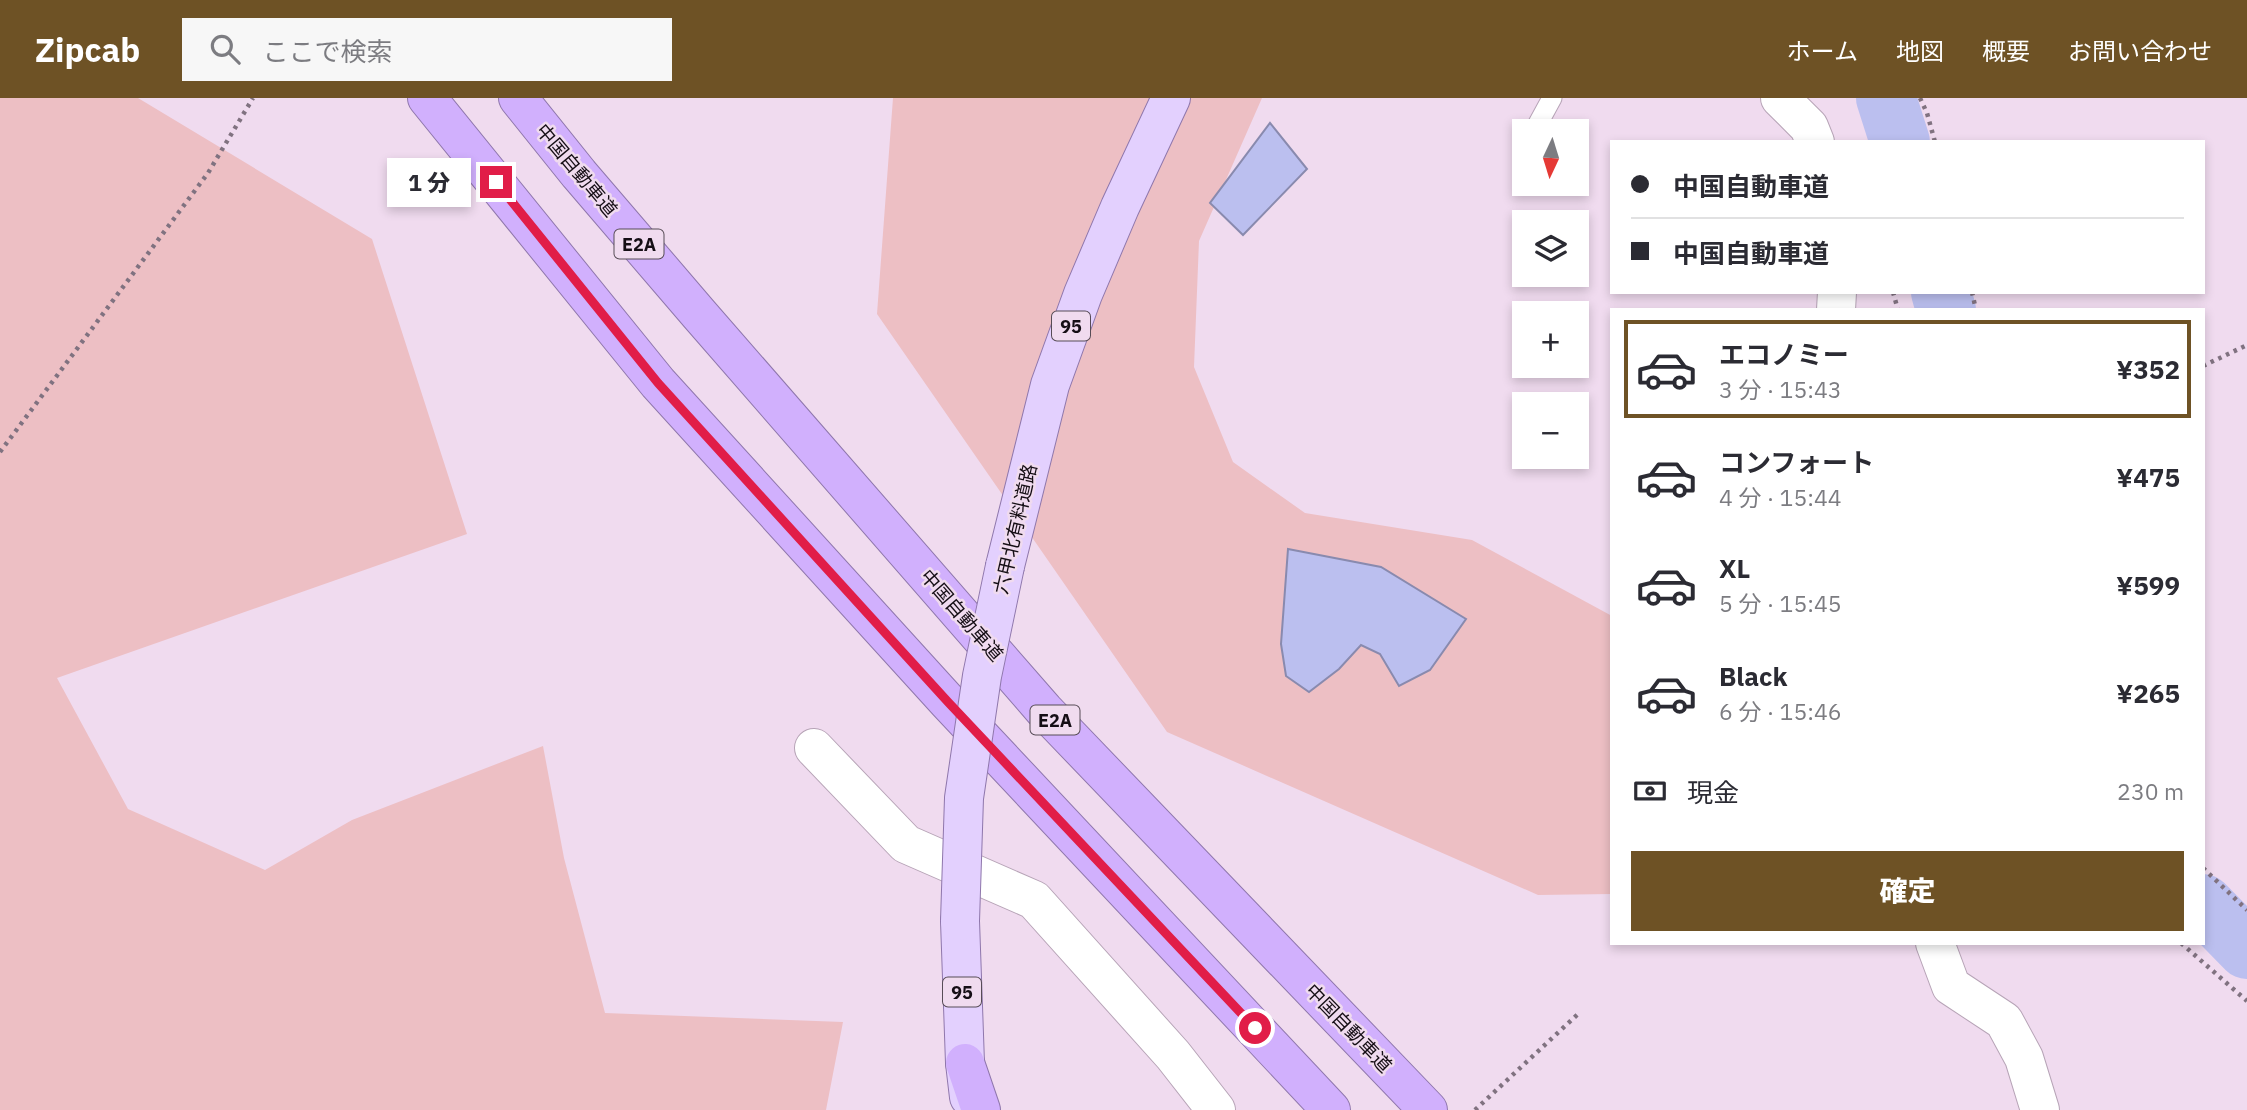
<!DOCTYPE html>
<html lang="ja">
<meta charset="utf-8">
<style>
body{margin:0;font-family:"IBM Plex Sans","Noto Sans JP",sans-serif;background:#f7f7f7;color:#2b2b33;height:100vh;display:flex;flex-direction:column;font-size:26px;white-space:nowrap}
*{box-sizing:border-box;margin:0}
p{font-size:23px;color:#7c7c81}
.icon{flex:none;width:38px;height:38px;fill:none;stroke:currentColor;stroke-width:2;stroke-linecap:round;stroke-linejoin:round}
.map{position:relative;flex:1;overflow:hidden}
.side{position:absolute;left:1610px;top:210px;width:595px;height:637px;display:flex;flex-direction:column;background:#fff;border-radius:0px;box-shadow:0 4px 10px #0003}
.side>*{flex:none}
.guide{position:absolute;left:1610px;top:42px;width:595px;height:154px;border-radius:0px;box-shadow:0 4px 10px #0003;display:grid;align-content:center;height:154px;padding:0 21px;background:#fff}
.needle{width:46px;rotate:184deg}
.controls{position:absolute;left:1512px;top:21px;display:grid;gap:14px}
.controls a{display:grid;place-items:center;width:77px;height:77px;border-radius:0px;background:#fff;box-shadow:0 4px 10px #0003;font-size:35px}
.end{position:absolute;width:32px;height:32px;margin:-16px;border:9px solid #e11d48;background:#fff;box-shadow:0 0 0 4px #fff}
.from{border-radius:50%}
.bubble{position:absolute;height:49px;border-radius:0px;background:#fff;box-shadow:0 4px 10px #0003;font-size:23px;font-weight:800;line-height:49px;text-align:center}
.guide b{display:flex;align-items:center;gap:24px;height:66px;font-size:26px}
.guide b+b{border-top:2px solid #e1e1e2}
.guide i{width:18px;height:18px;background:#2b2b33}
ul{padding:12px 0 0;list-style:none}
li{display:flex;align-items:center;gap:21px;height:98px;margin:0 14px 10px;padding:0 7px;border:4px solid transparent;border-radius:0px}
li div{flex:1}
li b{display:block;font-size:26px}
li em{font-style:normal;font-weight:800}
li.active{border-color:#6e5225}
li>.icon{width:63px;height:63px;stroke-width:1.5}
.pay{display:flex;align-items:center;gap:18px;height:77px;padding:0 21px;font-size:26px}
.pay p{margin-inline-start:auto}
.button{display:flex;gap:14px;margin-top:auto;padding:14px 21px}
.button a{flex:1;height:80px;border-radius:0px;background:#6e5225;color:#fff;font-size:28px;font-weight:800;line-height:80px;text-align:center}
header{display:flex;align-items:center;gap:42px;box-sizing:border-box;height:98px;padding:0 35px;background:#6e5225;color:#fff}
header strong{font-size:33px}
nav{display:flex;gap:38px;margin-inline-start:auto;font-size:24px}
.search{width:490px;height:63px;background:#f7f7f7;display:flex;align-items:center;gap:18px;box-sizing:border-box;padding:0 24px;border-radius:0px;color:#7c7c81;font-size:26px}
.map>svg:first-child{display:block}
.green{fill:#edbfc4}
.water{fill:#bbbfef;stroke:#898aae;stroke-width:2}
.lines{fill:none;stroke-linecap:round;stroke-linejoin:round}
.river{stroke:#bbbfef;stroke-width:60}
.service-casing{stroke:#b7a4b7;stroke-width:21}
.minor-casing{stroke:#b7a4b7;stroke-width:40}
.primary-casing{stroke:#8f77ac;stroke-width:40}
.motorway-casing{stroke:#8f77ac;stroke-width:40}
.path{stroke:#807280;stroke-width:4.5;stroke-dasharray:3.5 5;stroke-linecap:butt}
.service{stroke:#fff;stroke-width:19}
.minor{stroke:#fff;stroke-width:38}
.primary{stroke:#e3d0fe;stroke-width:38}
.motorway{stroke:#d1b0fd;stroke-width:38}
.primary-bridge-casing{stroke:#8f77ac;stroke-width:40;stroke-linecap:butt}
.primary-bridge{stroke:#e3d0fe;stroke-width:38}
.route{stroke:#e11d48;stroke-width:9}
.labels{text-anchor:middle;dominant-baseline:central;stroke-width:5;stroke-linejoin:round;paint-order:stroke}
.shield{fill:#f0dbef;stroke:#574c56;stroke-width:2}
.shield-label{font-size:18px;font-weight:bold;fill:#150e15}
.street-label{font-size:19px;fill:#150e15;stroke:#f0dbef}
</style>
<header>
<strong>Zipcab</strong>
<div class="search"><svg class="icon" aria-label="search" viewBox="0 0 24 24"><circle cx="10" cy="10" r="6"/><path d="M15 15l6 6"/></svg>ここで検索</div>
<nav><a>ホーム</a><a>地図</a><a>概要</a><a>お問い合わせ</a></nav>
</header>
<div class="map">
<svg width="2247" height="1012" viewBox="0 0 2247 1012">
<rect width="100%" height="100%" fill="#f0dbef"/>
<path class="green" d="M0,0H138L372,141L467,436L57,580L128,711L265,772L352,722L543,648L564,760L605,915L843,924L826,1012H0Z
M893,0H1262L1199,143L1194,269L1233,364L1305,415L1472,442L1612,518V796L1538,797L1167,634L877,216Z"/>
<path class="water" d="M1270,25L1307,71L1243,137L1210,105Z
M1288,451L1381,469L1466,521L1430,572L1399,588L1380,556L1361,547L1339,571L1309,594L1286,578L1281,546Z"/>
<g class="lines">
<path class="river" d="M1886,0L1900,44
M1941,194L1946,212
M2203,806L2247,851"/>
<g class="service-casing">
<path id="service" d="M1534,33L1552,0"/>
</g>
<g class="minor-casing">
<path id="minor" d="M1780,0L1809,29L1815,44
M1836,212L1837,194
M814,650L906,746L1034,802L1173,957L1216,1012
M1935,845L1951,888L2004,923L2024,960L2040,1012"/>
</g>
<g class="primary-casing">
<path id="primary" d="M1005,468L1050,287L1083,196L1120,109L1171,0
M960,823L965,965L969,999"/>
</g>
<g class="motorway-casing">
<path id="motorway" d="M427,0L658,285L948,604L1331,1012
M518,0L579,76L699,216L1044,612L1428,1012
M965,965L981,1012"/>
</g>
<path class="path" d="M1920,0L1927,15L1935,44
M1893,194L1898,212
M1972,194L1976,212
M2203,268L2247,247
M0,354L208,75L253,0
M2203,770L2247,812
M2181,845L2247,903
M1475,1012L1578,916"/>
<use href="#service" class="service"/>
<use href="#minor" class="minor"/>
<use href="#primary" class="primary"/>
<use href="#motorway" class="motorway"/>
<g class="primary-bridge-casing">
<path id="primary-bridge" d="M960,823L964,700L982,578L1005,468"/>
</g>
<use href="#primary-bridge" class="primary-bridge"/>
</g>
<g class="lines">
<path class="route" d="M496,84L658,285L948,604L1255,930"/>
</g>
<g class="labels">
<g class="shield">
<rect x="614.5" y="131.5" width="49" height="29" rx="5"/>
<rect x="1052" y="213.5" width="38" height="29" rx="5"/>
<rect x="1030.5" y="607.5" width="49" height="29" rx="5"/>
<rect x="943" y="879.5" width="38" height="29" rx="5"/>
</g>
<g class="shield-label">
<text x="639" y="146">E2A</text>
<text x="1071" y="228">95</text>
<text x="1055" y="622">E2A</text>
<text x="962" y="894">95</text>
</g>
<g class="street-label">
<text transform="translate(577 72) rotate(50)">中国自動車道</text>
<text transform="translate(1015 431) rotate(-77)">六甲北有料道路</text>
<text transform="translate(962 517) rotate(49)">中国自動車道</text>
<text transform="translate(1349 930) rotate(46)">中国自動車道</text>
</g>
</g>
</svg>
<div class="controls">
<a><svg class="needle" viewBox="-14 -14 28 28"><path d="M0-13l5 13h-10z" fill="#e53935"/><path d="M0 13l5-13h-10z" fill="#7c7c81"/></svg></a>
<a><svg class="icon" aria-label="layers" viewBox="0 0 24 24"><path d="M12 4l9 5-9 5-9-5zM3 14l9 5 9-5"/></svg></a>
<a>+</a>
<a>−</a>
</div>
<i class="end from" style="left:1255px;top:930px"></i>
<i class="end" style="left:496px;top:84px"></i>
<div class="bubble" style="left:387px;top:60px;width:84px">1 分</div>
<div class="guide">
<b><i class="from"></i>中国自動車道</b>
<b><i></i>中国自動車道</b>
</div>
<section class="side">
<ul>
<li class="active"><svg class="icon" aria-label="car" viewBox="0 0 24 24"><path d="M5 17H2v-5l4-1 3-4h7l3 4 3 1v5h-3M9 17h6M6 11h13"/><circle cx="7" cy="17" r="2"/><circle cx="17" cy="17" r="2"/></svg><div><b>エコノミー</b><p>3 分 · 15:43</p></div><em>¥352</em></li>
<li><svg class="icon" aria-label="car" viewBox="0 0 24 24"><path d="M5 17H2v-5l4-1 3-4h7l3 4 3 1v5h-3M9 17h6M6 11h13"/><circle cx="7" cy="17" r="2"/><circle cx="17" cy="17" r="2"/></svg><div><b>コンフォート</b><p>4 分 · 15:44</p></div><em>¥475</em></li>
<li><svg class="icon" aria-label="car" viewBox="0 0 24 24"><path d="M5 17H2v-5l4-1 3-4h7l3 4 3 1v5h-3M9 17h6M6 11h13"/><circle cx="7" cy="17" r="2"/><circle cx="17" cy="17" r="2"/></svg><div><b>XL</b><p>5 分 · 15:45</p></div><em>¥599</em></li>
<li><svg class="icon" aria-label="car" viewBox="0 0 24 24"><path d="M5 17H2v-5l4-1 3-4h7l3 4 3 1v5h-3M9 17h6M6 11h13"/><circle cx="7" cy="17" r="2"/><circle cx="17" cy="17" r="2"/></svg><div><b>Black</b><p>6 分 · 15:46</p></div><em>¥265</em></li>
</ul>
<div class="pay"><svg class="icon" aria-label="cash" viewBox="0 0 24 24"><path d="M3 7h18v10H3z"/><circle cx="12" cy="12" r="2"/></svg>現金<p>230 m</p></div>
<div class="button"><a>確定</a></div>
</section>
</div>
